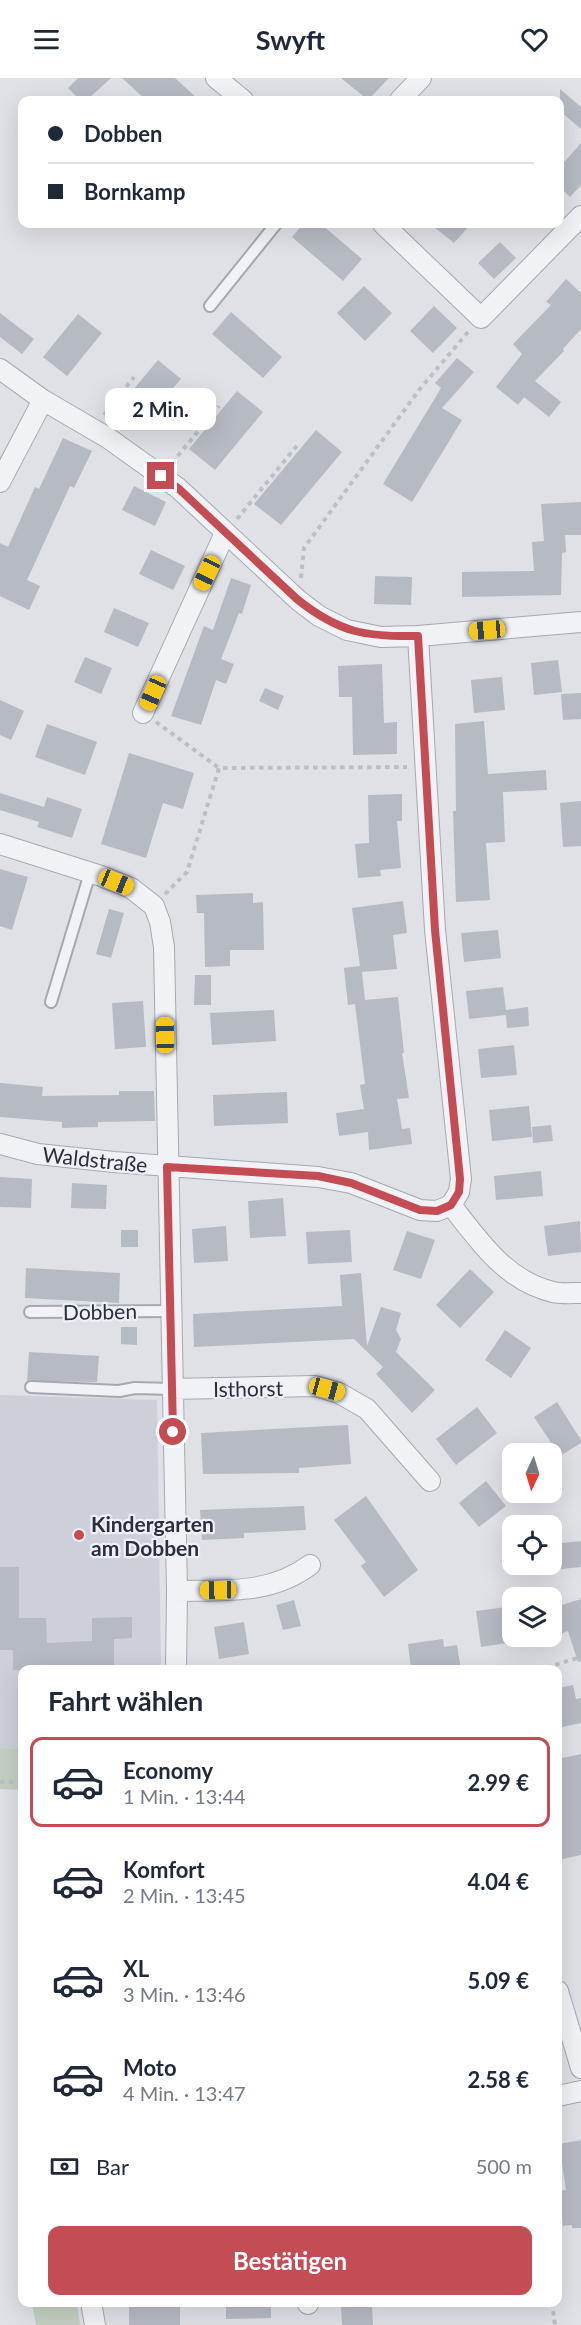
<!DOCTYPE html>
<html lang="de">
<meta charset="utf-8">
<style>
body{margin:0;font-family:Lato,sans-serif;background:#f2f2f3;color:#1f2937;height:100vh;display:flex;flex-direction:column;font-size:22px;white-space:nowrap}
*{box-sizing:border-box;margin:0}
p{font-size:20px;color:#747a83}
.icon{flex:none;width:33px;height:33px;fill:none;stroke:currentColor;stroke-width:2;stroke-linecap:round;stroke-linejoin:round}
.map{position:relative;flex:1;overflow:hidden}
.panel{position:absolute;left:18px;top:1587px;width:544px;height:642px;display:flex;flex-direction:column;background:#fff;border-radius:12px;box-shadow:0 6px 24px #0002}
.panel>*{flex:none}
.guide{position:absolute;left:18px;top:18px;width:546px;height:132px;border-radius:12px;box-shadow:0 6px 24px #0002;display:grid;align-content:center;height:132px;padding:0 30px;background:#fff}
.needle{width:39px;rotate:184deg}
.tools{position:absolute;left:502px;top:1365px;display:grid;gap:12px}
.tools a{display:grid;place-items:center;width:60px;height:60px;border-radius:12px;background:#fff;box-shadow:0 6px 24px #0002;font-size:30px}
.end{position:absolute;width:27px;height:27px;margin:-14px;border:8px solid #c44c54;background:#fff;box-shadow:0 0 0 3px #fff}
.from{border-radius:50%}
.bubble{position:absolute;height:42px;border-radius:12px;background:#fff;box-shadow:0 6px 24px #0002;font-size:20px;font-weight:700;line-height:42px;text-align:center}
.car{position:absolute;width:18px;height:36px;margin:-18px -9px;border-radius:8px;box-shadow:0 0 4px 2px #0007;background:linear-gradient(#f5c518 24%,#345 0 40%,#f5c518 0 76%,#345 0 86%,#f5c518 0)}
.guide b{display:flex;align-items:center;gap:21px;height:57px;font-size:22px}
.guide b+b{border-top:2px solid #e0e1e3}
.guide i{width:15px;height:15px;background:#1f2937}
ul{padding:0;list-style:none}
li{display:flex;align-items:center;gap:18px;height:90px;margin:0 12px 9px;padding:0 18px;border:3px solid transparent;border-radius:12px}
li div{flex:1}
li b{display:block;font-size:22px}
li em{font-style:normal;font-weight:700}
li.active{border-color:#c44c54}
li>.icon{width:54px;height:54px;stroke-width:1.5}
h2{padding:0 30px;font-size:27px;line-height:72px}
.pay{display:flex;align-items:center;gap:15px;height:66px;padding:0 30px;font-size:22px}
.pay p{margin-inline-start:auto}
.action{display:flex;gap:12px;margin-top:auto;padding:12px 30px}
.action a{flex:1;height:69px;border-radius:12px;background:#c44c54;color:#fff;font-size:24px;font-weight:700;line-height:69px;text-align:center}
header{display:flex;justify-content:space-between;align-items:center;height:78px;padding:0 30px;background:#fff;font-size:27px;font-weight:700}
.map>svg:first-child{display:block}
.built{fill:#cdd0d9}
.green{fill:#c3d0c1}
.building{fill:#b6bac3}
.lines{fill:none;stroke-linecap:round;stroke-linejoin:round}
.lane-casing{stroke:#a5a8b1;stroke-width:14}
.street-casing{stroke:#a5a8b1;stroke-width:22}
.path{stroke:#bdbfc6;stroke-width:4;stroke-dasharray:4.5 4.5;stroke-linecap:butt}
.lane{stroke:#f1f2f6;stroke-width:10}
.street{stroke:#f1f2f6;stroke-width:20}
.route{stroke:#c44c54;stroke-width:8}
.poi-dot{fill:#c44c54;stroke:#eef0f5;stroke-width:2}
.labels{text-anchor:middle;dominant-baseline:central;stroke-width:4.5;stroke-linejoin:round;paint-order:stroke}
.street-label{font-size:21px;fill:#292f3d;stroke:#eef0f5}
.poi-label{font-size:21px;font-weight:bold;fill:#292f3d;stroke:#eef0f5;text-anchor:start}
</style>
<header><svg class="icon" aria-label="menu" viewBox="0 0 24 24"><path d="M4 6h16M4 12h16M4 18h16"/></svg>Swyft<svg class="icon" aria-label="heart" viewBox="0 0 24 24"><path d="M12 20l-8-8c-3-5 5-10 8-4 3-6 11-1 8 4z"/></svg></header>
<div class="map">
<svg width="581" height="2247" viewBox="0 0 581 2247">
<rect width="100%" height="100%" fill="#dfe1e7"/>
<path class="built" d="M0,1317L157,1322L161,1591L22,1592V1671L0,1670Z"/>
<path class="green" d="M0,1670L22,1671V1712L0,1711Z
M32,2225H77L80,2247H36Z"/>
<path class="building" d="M78,0H111L87,22H80L68,10Z
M122,0H175L199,22H146Z
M341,0H389L368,22Z
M560,11L581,29V51L560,33Z
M581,65V107L570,119L560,109V89Z
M303,146H321L362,181L343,203L292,159Z
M430,146H471L454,165Z
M500,164L516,180L494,201L478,185Z
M566,201L581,215V251L563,271L564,273L535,303L561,324L549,339L524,319L518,327L496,309L522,276L513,266L551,227L546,224Z
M364,208L392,235L365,263L337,235Z
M434,228L457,250L433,275L410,253Z
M231,234L282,279L263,300L212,256Z
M0,235L34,261L22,276L0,259Z
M78,236L102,255L67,298L43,279Z
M457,280L474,294L442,330L462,342L412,424L383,406L441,310L435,305Z
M158,282L181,301L145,342L123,324Z
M237,313L263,334L215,392L189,371Z
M316,352L342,374L281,447L254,426Z
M63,360L92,373L74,410L70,408L27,502L40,508L29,532L0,518V465L8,469L35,409L39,411Z
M134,408L166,424L155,448L122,432Z
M581,424V457H565L566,474L562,475L561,517L462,519V494L534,493L532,464L544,463L541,426Z
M151,472L185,488L173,512L139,496Z
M375,498L412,499L411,527L374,526Z
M231,500L251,507L242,536L239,535L221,581L234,586L226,606L216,602L201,647L171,638L204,548L213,552Z
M114,530L149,545L138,569L104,554Z
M85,579L112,590L101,616L74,604Z
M558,582L562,614L534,617L531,585Z
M382,586L384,645L397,644V676L353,677L352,619H339L338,588Z
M502,599L505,632L474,635L471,602Z
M265,610L284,618L278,632L259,623Z
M581,615V641L563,642L561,616Z
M0,622L24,633L11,662L0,657Z
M484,643L488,696L546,692L547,712L503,714L505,764L486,765L490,822L456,824L453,733H456L455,646Z
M47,646L97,664L85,697L35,679Z
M129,675L194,695L183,731L163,725L146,780L101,766Z
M0,715L44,729L47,719L82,731L72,760L37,749L39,744L0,732Z
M402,716V743H397L401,790L380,792L381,798L358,800L355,766L369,765L368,717Z
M581,723V768L563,769L560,725Z
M0,791L28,799L12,852L0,848Z
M253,815V825L263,824L264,872H230V888L205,889L204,835H197L196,817Z
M403,823L407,855L393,857L397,891L362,894L365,922L398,919L404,975H402L409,1020L397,1021L402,1051L410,1050L412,1066L369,1072L368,1054L339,1058L336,1035L364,1031L360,1007L365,1006L355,926L348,927L344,890L360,888L352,830Z
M109,831L124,835L111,880L96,876Z
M498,852L501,880L464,884L461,855Z
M195,897H211V927H194Z
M503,909L506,932L528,929L529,948L507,950L506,937L469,941L466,913Z
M143,923L146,969L115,971L112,925Z
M274,932L276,963L212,967L210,935Z
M514,967L517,997L481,1000L478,971Z
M0,1005L43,1009L42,1018L119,1017V1013H154L155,1043L98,1044V1049L62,1050V1044L0,1039Z
M287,1014L288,1045L214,1048L213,1017Z
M529,1028L532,1059L492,1063L489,1032Z
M551,1047L553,1063L533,1065L532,1049Z
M541,1093L543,1118L496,1122L494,1098Z
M0,1099L32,1101L31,1130L0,1129Z
M72,1105L107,1107L106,1131L71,1130Z
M283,1120L286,1158L250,1160L248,1123Z
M580,1143L581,1174L548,1178L544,1148Z
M226,1148L228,1183L194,1185L192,1151Z
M121,1152H138V1169H121Z
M350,1152L352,1184L308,1186L306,1154Z
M407,1153L435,1162L421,1201L393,1192Z
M26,1190L120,1195L119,1225L25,1220Z
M470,1191L494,1214L460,1250L436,1227Z
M361,1195L367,1268L381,1229L401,1235L396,1252L401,1261L396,1274L435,1312L412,1335L376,1296L383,1289L354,1261L194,1269L193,1236L342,1228L340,1197Z
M121,1249H137V1267L121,1266Z
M505,1252L531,1270L511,1300L485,1282Z
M29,1274L99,1278L97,1304L27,1303Z
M557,1324L581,1362V1365L560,1378L534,1339Z
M477,1329L497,1355L456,1387L436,1361Z
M348,1347L351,1386L299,1390V1395L203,1396L201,1355Z
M486,1403L506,1428L479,1449L459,1425Z
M366,1418L418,1492L384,1519L361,1488L366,1484L334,1442Z
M304,1428L306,1452L244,1455V1460L202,1462L200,1432Z
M581,1463V1489L552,1492V1466Z
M0,1489H19V1540H46L47,1565L92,1563V1540L132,1539V1560L114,1561V1592H13V1572H0Z
M581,1521V1583L578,1584L568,1553L557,1557L552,1541V1530Z
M294,1522L301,1548L283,1552L276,1527Z
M513,1528V1564L481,1569L476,1533Z
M244,1544L249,1576L219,1581L214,1549Z
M443,1561L444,1569L457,1567L461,1592H411L408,1566Z
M573,1607L576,1621L581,1620V1645L558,1650V1610Z
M581,1676V1777L558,1782V1681Z
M581,2062V2150H572V2147L563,2148L559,2113L566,2112L559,2066Z
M129,2224L180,2225V2247H129Z
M226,2224H271V2240L226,2241Z
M372,2227L373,2247H342L341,2229Z"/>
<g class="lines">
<g class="lane-casing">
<path id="lane" d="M210,228L276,146
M51,924L90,795
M30,1234L171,1233
M31,1309L119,1313L135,1310L172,1311"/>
</g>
<g class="street-casing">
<path id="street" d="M216,0L243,22
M400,22L421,0
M383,146L481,240L581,138
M0,291L43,322L108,360L178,410L298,522L319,538L347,552L381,559L418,558L581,544
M0,404L43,322
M418,558L435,852L461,1101L459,1114L451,1127
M143,635L225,455
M0,766L101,798L131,810L154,828L160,844L164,869L177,1513L176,1592
M0,1066L38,1076L114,1084L318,1099L351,1105L420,1132L437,1133L451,1127
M451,1127C479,1163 506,1203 553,1214C561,1216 572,1215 581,1215
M172,1311L315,1308L339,1315L367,1331L430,1403
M177,1513C224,1512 270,1517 310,1487
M558,1913L581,1990
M558,2018L581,2013
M91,2224L95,2247
M308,2224V2226"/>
</g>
<path class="path" d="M104,337L134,299
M172,385L219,328
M237,441L299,365
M301,500L304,470L419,312L468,254
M156,644L219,690
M165,816L187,794L219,690L407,689
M538,1592L581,1579
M0,1704H22
M552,2224L555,2247"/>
<use href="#lane" class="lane"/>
<use href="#street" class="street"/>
</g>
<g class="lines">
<path class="route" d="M161,398L178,410L298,522C340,555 366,559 418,558L435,852L460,1101L459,1114L451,1127L437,1133L420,1132L351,1105L318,1098L167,1089L173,1354"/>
</g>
<circle class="poi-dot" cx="79" cy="1457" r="6"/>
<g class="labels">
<g class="street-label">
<text transform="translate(95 1081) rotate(6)">Waldstraße</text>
<text transform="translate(100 1233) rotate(-1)">Dobben</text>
<text transform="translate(248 1310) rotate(-1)">Isthorst</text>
</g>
<g class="poi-label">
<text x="91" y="1445">Kindergarten<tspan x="91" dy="24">am Dobben</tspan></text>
</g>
</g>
</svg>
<div class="tools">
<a><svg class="needle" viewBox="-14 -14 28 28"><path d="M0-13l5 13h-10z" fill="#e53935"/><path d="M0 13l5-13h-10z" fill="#747a83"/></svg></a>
<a><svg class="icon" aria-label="locate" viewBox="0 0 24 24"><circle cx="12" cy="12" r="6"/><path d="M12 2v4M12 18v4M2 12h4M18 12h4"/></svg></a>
<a><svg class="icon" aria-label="layers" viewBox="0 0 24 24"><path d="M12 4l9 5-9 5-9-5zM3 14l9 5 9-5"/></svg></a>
</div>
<i class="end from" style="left:173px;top:1354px"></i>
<i class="end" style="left:161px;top:398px"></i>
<div class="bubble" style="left:105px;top:310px;width:111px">2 Min.</div>
<i class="car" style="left:207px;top:495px;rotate:205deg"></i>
<i class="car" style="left:487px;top:552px;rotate:265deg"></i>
<i class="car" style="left:153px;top:615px;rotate:204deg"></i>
<i class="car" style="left:116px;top:804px;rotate:112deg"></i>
<i class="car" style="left:165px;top:957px;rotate:359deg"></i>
<i class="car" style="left:327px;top:1311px;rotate:105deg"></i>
<i class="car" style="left:218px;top:1512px;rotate:269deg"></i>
<div class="guide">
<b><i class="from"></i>Dobben</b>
<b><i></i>Bornkamp</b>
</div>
<section class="panel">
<h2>Fahrt wählen</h2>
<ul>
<li class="active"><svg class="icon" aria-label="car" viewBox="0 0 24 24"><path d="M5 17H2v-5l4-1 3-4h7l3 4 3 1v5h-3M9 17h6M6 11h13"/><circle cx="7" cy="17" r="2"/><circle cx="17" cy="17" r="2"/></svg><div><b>Economy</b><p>1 Min. · 13:44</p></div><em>2.99 €</em></li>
<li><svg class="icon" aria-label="car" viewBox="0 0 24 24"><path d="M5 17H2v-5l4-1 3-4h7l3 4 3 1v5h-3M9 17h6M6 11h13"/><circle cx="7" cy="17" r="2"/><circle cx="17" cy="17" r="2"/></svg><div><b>Komfort</b><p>2 Min. · 13:45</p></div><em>4.04 €</em></li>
<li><svg class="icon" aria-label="car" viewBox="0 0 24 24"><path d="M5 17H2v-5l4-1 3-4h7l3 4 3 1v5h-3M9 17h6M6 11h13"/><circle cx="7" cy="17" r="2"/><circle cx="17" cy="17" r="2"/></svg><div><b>XL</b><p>3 Min. · 13:46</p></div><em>5.09 €</em></li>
<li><svg class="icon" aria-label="car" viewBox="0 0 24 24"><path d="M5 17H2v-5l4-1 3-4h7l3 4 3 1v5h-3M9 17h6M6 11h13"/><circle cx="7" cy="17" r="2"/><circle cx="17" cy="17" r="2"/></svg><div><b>Moto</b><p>4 Min. · 13:47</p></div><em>2.58 €</em></li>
</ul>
<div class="pay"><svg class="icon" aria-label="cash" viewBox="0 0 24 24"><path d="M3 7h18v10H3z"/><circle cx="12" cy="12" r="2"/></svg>Bar<p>500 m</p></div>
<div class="action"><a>Bestätigen</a></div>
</section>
</div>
